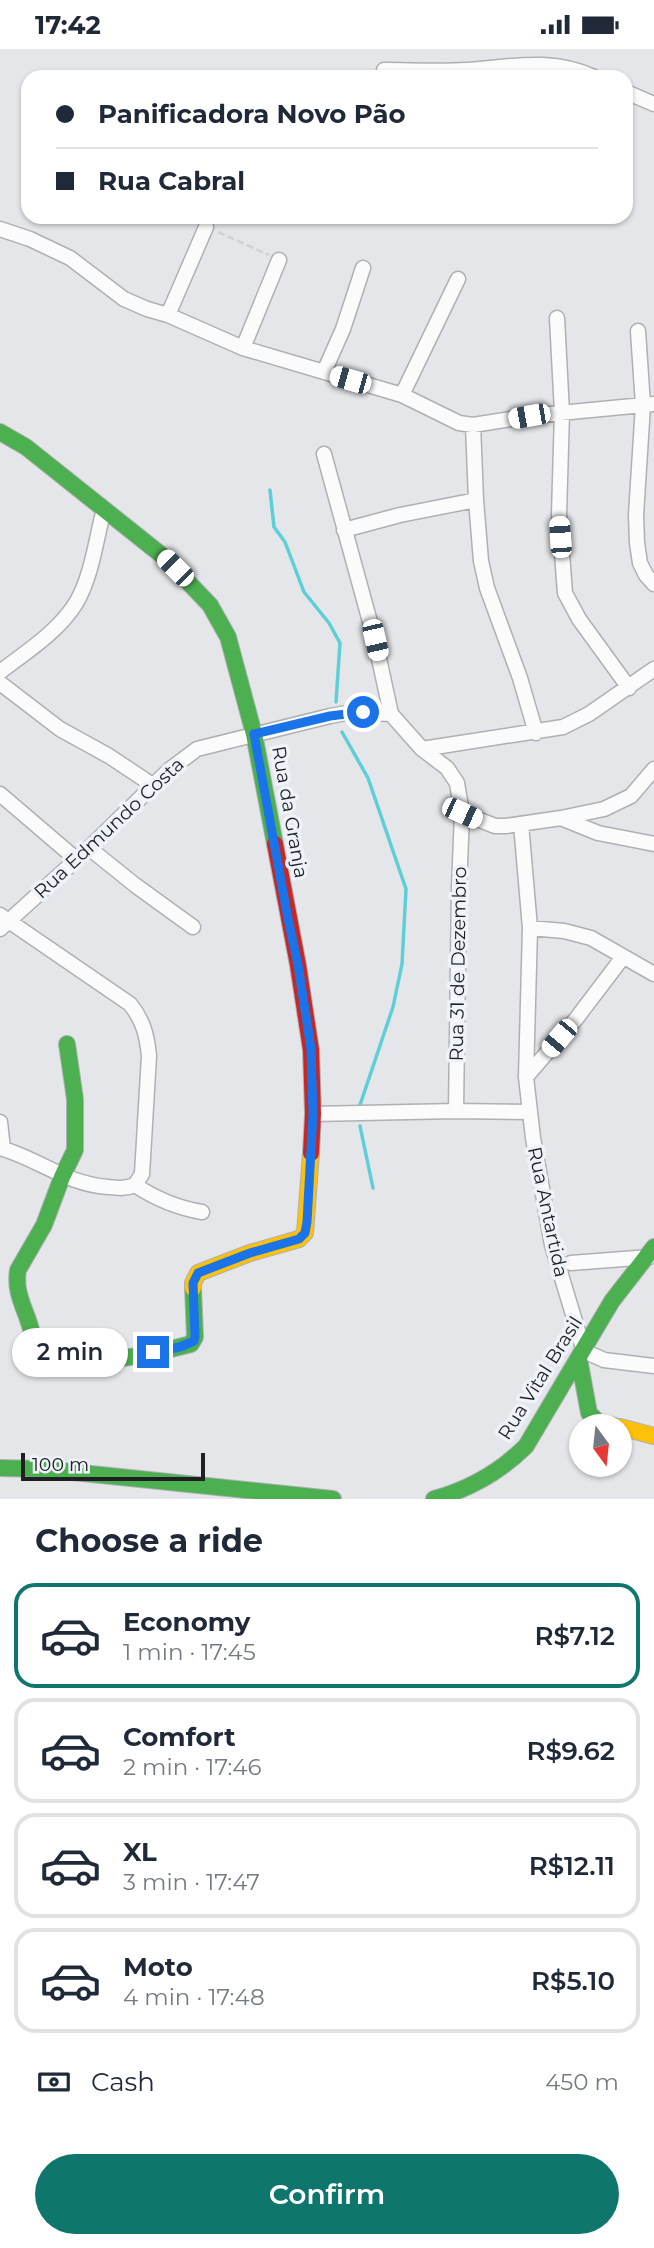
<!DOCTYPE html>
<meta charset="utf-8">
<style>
body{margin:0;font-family:Montserrat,sans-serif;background:#f2f2f3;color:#1f2937;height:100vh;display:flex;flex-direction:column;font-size:26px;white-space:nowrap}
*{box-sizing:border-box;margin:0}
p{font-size:23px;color:#747a83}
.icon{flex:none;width:38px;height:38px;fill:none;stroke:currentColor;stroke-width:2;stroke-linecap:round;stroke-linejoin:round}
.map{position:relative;height:1450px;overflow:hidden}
.drawer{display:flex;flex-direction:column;background:#fff;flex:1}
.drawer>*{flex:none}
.hud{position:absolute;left:21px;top:21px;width:612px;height:154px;border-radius:21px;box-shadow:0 2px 5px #0004;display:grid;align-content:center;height:154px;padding:0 35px;background:#fff}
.needle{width:46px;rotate:165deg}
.controls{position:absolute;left:569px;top:1365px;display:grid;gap:14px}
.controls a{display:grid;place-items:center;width:63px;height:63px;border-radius:50%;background:#fff;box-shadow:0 2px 5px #0004;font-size:35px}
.scale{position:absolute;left:21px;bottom:18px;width:184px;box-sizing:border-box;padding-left:7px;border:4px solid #1f2022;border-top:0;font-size:19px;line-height:24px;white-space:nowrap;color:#1f2022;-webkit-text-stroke:5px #eef2f9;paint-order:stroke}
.end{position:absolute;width:32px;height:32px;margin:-16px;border:9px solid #1a73e8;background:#fff;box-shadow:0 0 0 4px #fff}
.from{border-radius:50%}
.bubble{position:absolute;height:49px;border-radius:24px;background:#fff;box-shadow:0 2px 5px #0004;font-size:23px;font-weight:600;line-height:49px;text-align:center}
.car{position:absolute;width:21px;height:42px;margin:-21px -10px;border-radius:9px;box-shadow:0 0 5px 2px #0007;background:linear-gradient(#fff 24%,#345 0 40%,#fff 0 76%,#345 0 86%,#fff 0)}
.hud b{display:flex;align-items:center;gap:24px;height:66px;font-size:26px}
.hud b+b{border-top:2px solid #e0e1e3}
.hud i{width:18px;height:18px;background:#1f2937}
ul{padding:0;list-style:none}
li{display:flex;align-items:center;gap:21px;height:105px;margin:0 14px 10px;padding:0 21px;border:4px solid #e0e1e3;border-radius:21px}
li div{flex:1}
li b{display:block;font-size:26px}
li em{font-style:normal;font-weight:600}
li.on{border-color:#0f766e}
li>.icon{width:63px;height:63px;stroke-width:1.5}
h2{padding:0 35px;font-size:32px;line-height:84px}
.pay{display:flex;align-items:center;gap:18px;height:77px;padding:0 35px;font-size:26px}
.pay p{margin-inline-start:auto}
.button{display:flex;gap:14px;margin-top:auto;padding:14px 35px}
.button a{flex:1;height:80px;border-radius:42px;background:#0f766e;color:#fff;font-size:28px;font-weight:600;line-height:80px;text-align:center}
.status{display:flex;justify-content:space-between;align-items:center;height:49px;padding:0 35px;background:#fff;direction:ltr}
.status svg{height:19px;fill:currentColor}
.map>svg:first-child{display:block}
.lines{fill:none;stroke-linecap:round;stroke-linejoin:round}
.stream{stroke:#5eced7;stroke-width:3.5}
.street-casing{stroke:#aeb0b2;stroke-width:17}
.fast-casing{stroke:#aeb0b2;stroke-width:18}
.slow-casing{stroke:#aeb0b2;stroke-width:18}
.jam-casing{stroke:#aeb0b2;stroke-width:18}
.path{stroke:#d0d1d2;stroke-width:2.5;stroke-dasharray:7 3.5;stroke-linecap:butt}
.street{stroke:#fbfbfc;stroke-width:14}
.fast{stroke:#4caf50;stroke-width:16}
.slow{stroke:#ffc107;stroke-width:16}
.jam{stroke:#c62828;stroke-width:16}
.route{stroke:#1a73e8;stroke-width:9}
.labels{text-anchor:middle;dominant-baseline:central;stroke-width:7;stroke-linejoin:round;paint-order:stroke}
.street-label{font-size:19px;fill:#1f2022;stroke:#eef2f9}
</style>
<div class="status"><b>17:42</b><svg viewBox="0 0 49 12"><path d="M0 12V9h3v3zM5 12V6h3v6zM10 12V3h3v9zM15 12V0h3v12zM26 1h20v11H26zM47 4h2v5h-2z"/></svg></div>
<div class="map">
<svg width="654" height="1450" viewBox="0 0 654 1450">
<rect width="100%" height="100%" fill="#e4e6e9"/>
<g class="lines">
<path class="stream" d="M270,441L274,478L285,493L304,543L329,574L340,594L336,653
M342,683L368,729L406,840L402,915L393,958L360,1056
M360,1077L373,1139"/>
<g class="street-casing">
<path id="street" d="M384,21C411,21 438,23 466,21C512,18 550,8 594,28
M626,43L654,55
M0,180L30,190L70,209L124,250L147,260L168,266L243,299L402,346L459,374L473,376L529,367L654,355
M168,266L206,178
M557,269L562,364L559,465L565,544L579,570L629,639
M638,282L643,356L636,466L637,494L640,514L646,526L654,535
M243,299L279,211
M324,323L343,280L363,219
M402,346L458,230
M473,376L476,451L481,512L487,539L520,629L536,684
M324,405L375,591L391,665L422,700L447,719L457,734L462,764L459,840L456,1062
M344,481L400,466L476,451
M0,623C26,603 59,582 76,554C92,527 96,490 104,460
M0,634L60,680L109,707L154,737
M422,700L563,678L589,665L654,620
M0,745L76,810
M462,764L495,777H506L561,769L604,760L631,747L654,720
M561,769L598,784L654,795
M521,775L530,879L526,1028L533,1089L552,1196L584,1302L604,1311L654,1317
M89,799L135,836L193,878
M0,866L130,955C143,971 147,986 149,1007L142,1125L135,1136C126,1140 118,1139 108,1138C66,1135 39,1110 0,1099
M530,879L564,882L591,889L654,925
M0,880L89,799L169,721L197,700L330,667L352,663L391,665
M526,1028L576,970L623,908
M313,1065L456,1062L530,1063
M0,1073L3,1100
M135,1136C156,1150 178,1159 202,1163
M571,1214L649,1208"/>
</g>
<g class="fast-casing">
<path id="fast" d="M0,383L26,398L164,508L210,556L228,588L254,685L275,795
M67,995L75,1050V1101L62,1128L44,1176L18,1221C15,1239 21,1252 27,1268C32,1281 34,1299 46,1307C72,1323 161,1303 191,1295L195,1288L193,1239
M579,1310L589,1364L598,1373L614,1377
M0,1419L43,1420L333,1450
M434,1450C470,1440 500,1423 526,1397L612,1252L654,1198"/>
</g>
<g class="slow-casing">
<path id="slow" d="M193,1239V1234L198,1224L250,1204L299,1190L305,1184L311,1104
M620,1378L654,1387"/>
</g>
<g class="jam-casing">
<path id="jam" d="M275,795L298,916L311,1001L313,1065L311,1104"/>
</g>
<path class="path" d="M218,183L269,206"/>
<use href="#street" class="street"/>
<use href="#fast" class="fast"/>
<use href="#slow" class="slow"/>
<use href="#jam" class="jam"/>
</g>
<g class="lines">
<path class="route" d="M153,1303L180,1298L194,1292L195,1288L193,1234L198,1224L250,1204L299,1190L305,1184L307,1173L313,1065L311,1000L298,916L288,870L254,685L330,667L363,663"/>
</g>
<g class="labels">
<g class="street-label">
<text transform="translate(290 763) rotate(80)">Rua da Granja</text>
<text transform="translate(109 779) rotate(-43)">Rua Edmundo Costa</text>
<text transform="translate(458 915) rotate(-89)">Rua 31 de Dezembro</text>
<text transform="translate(548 1163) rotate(78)">Rua Antartida</text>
<text transform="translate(540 1329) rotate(-58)">Rua Vital Brasil</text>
</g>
</g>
</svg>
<div class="controls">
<a><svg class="needle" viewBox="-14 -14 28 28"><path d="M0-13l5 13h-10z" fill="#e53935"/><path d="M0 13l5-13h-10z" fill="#747a83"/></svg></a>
</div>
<div class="scale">100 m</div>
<i class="end from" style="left:363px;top:663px"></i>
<i class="end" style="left:153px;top:1303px"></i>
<div class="bubble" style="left:12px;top:1279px;width:116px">2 min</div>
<i class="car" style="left:350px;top:331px;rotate:286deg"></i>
<i class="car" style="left:529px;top:367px;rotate:260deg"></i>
<i class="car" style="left:560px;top:488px;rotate:356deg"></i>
<i class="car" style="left:175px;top:519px;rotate:315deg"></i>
<i class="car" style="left:375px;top:591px;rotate:167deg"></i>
<i class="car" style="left:462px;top:764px;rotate:115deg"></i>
<i class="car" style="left:559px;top:989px;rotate:220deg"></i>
<div class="hud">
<b><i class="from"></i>Panificadora Novo Pão</b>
<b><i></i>Rua Cabral</b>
</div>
</div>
<section class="drawer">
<h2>Choose a ride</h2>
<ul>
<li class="on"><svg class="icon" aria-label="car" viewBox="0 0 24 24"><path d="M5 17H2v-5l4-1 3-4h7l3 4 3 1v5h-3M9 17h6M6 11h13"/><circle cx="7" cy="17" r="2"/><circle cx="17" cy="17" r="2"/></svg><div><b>Economy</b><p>1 min · 17:45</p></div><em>R$7.12</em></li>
<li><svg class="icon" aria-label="car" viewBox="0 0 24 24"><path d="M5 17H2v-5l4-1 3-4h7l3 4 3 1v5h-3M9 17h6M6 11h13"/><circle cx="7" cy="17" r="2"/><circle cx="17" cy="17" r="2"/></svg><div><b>Comfort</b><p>2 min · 17:46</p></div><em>R$9.62</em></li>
<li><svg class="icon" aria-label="car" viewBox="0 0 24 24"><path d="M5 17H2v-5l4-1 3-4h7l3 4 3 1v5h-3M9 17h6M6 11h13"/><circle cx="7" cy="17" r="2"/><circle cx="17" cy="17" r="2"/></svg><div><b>XL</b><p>3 min · 17:47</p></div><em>R$12.11</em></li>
<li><svg class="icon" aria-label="car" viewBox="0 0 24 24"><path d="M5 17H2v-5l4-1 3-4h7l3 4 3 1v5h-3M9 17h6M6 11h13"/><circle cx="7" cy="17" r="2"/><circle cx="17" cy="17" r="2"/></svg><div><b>Moto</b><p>4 min · 17:48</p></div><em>R$5.10</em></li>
</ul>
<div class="pay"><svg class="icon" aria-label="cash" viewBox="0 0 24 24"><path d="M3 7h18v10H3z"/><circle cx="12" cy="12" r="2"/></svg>Cash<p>450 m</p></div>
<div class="button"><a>Confirm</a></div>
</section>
